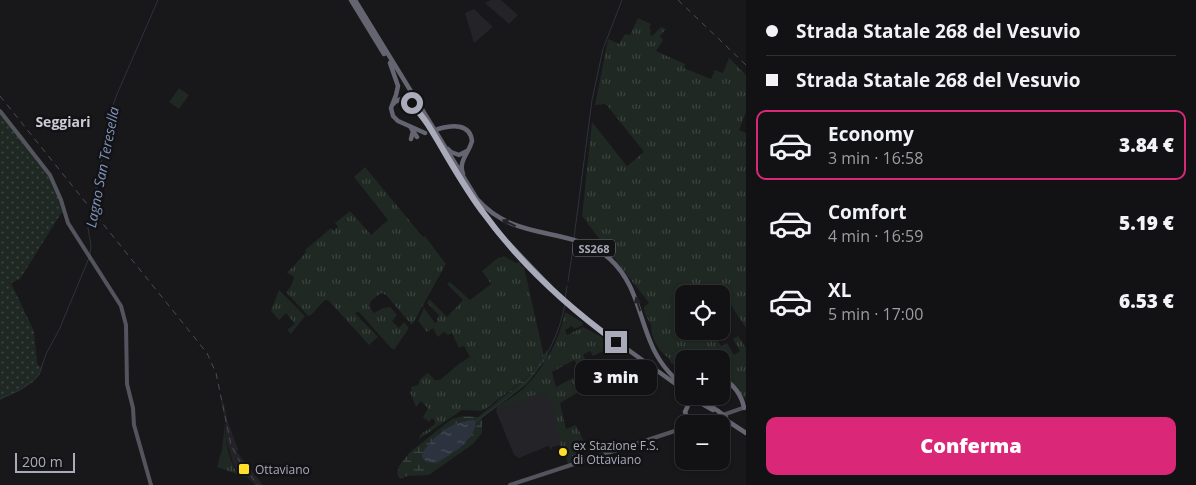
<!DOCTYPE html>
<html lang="it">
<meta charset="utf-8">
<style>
body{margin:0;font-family:"Open Sans",sans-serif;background:#1b1a1d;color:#f1f3f6;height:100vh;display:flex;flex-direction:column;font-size:19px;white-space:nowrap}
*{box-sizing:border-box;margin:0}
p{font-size:16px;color:#9c9da0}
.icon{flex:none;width:28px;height:28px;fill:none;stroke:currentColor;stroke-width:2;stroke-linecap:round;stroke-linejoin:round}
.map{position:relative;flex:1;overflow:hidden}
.drawer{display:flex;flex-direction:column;background:#121114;width:450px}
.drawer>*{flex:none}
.hud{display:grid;align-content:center;height:110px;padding:0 20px;background:#121114}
.tools{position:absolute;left:675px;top:285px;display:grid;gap:10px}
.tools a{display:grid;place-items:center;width:55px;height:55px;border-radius:10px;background:#121114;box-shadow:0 1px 4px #0004,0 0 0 1px #313134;font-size:25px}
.scale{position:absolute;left:15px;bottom:12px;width:60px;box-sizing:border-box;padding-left:5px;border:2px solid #a9abbb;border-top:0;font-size:14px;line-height:18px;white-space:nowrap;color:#a9abbb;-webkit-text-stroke:4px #131215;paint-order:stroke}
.end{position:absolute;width:22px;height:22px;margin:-11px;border:6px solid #a9abbb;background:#111;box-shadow:0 0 0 2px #111}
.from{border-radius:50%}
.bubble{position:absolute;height:35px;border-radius:10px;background:#121114;box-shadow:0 1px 4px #0004,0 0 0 1px #313134;font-size:16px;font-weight:800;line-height:35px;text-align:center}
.hud b{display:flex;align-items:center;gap:18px;height:48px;font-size:19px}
.hud b+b{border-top:1px solid #313134}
.hud i{width:12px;height:12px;background:#f1f3f6}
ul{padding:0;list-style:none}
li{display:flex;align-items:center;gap:15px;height:70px;margin:0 10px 8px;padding:0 10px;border:2px solid transparent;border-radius:10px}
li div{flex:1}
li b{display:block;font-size:19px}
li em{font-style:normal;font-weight:800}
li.selected{border-color:#db2777}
li>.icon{width:45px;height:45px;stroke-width:1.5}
.primary-button{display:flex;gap:10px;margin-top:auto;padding:10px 20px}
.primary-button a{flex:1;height:58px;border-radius:10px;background:#db2777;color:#fff;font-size:20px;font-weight:800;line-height:58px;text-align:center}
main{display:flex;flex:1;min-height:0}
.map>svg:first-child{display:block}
.built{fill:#242327}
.grass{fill:url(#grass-tufts)}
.wetland{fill:url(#wetland-marsh);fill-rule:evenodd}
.park{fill:url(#park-dots)}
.pitch{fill:#1f2822}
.water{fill:url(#water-ripples)}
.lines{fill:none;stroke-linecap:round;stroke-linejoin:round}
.stream{stroke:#2c333f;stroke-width:1}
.major{stroke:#54545e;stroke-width:4}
.highway{stroke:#646571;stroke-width:4.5}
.rail{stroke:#4b4b54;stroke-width:1;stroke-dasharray:6 5;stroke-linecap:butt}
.highway-bridge{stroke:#646571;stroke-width:4.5}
.oneway{fill:#232327}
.route{stroke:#a9abbb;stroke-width:6}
.poi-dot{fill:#ffdf2a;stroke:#131215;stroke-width:2}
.labels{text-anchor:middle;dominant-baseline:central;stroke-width:5;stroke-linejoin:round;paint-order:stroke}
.shield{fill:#131215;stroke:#7c7d89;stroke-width:1}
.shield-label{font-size:11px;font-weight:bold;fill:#a9abbb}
.poi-label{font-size:12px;fill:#a9abbb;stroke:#131215;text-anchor:start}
.neighbourhood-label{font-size:14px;font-weight:bold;fill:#cacbd6;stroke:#131215}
.water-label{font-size:14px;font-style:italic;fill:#7d92b8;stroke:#131215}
</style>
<main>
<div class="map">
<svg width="746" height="485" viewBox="0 0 746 485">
<defs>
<pattern id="grass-tufts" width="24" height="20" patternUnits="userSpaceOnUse" patternTransform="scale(1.25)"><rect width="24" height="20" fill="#1f2822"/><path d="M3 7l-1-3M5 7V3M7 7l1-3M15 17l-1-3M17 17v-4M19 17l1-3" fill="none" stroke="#3d4440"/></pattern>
<pattern id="wetland-marsh" width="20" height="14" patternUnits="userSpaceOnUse" patternTransform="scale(1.25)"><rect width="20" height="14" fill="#1f2822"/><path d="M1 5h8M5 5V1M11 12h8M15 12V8" fill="none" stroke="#3d4440"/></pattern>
<pattern id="park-dots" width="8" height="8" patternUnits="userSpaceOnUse" patternTransform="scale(1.25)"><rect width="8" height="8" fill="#1f2822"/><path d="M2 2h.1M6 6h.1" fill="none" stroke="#3d4440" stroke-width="1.8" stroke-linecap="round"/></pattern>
<pattern id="water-ripples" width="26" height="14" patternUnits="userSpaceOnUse" patternTransform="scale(1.25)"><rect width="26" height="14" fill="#2c333f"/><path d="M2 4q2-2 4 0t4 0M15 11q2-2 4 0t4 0" fill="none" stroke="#484e59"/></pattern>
</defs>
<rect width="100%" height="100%" fill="#18171a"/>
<path class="built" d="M491,0H501L518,15L509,24L485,3Z
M474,9L493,27L474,43L465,13Z
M548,356L574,462L568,464L566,457H563L566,455L564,449H561L560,445L552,447V450L548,446L519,458L514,455L496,411L550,388L543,362Z
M221,401H223L224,404L227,419L238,449L237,452L263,485H255L246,476L245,477L239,469L237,470L233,463L226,439L225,420Z"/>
<path class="grass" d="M638,18L651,24L649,28L651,30L650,34L652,36L661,27L666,29L660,36L663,40L656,51L685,64L684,68L711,79L715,70L723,73L729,58L746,75V112L739,130L746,133V328L727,299L721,302V294H684V331H712L721,346L727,343L734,355L740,351L733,339L738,336L746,348V399C737,391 734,380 721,376V359H689L686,356L673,364L671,363L669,358C660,353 656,344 652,335C651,331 652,326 650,323C647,317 644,314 644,307L649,303L613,257L611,258L597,247L601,241L582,216L592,122L627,166L644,152L606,104L595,105L608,39L619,44L625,34L630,35Z
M365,167L423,237L425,236L446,264L412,325L386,295L381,293L371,301L369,306L374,313L383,308L390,307L397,315L392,321L399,328L404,322L409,328L394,350L390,347L359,312L355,313L378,337L369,345L329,301L325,300L311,315L308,316L286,292L290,288L294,278L293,276L287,273L289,271L306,252L305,250L331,228L333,231L338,227L335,223L350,211L371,235L388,220L354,177Z
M504,256L516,263L520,262L522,267H524L544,356L530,375L487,408L481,411L462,410L419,439L420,435L435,424V421L432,418L429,422L423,417L428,408L421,401L416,407L410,392L412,391L411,387L418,385L420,379L428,373L435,380H440L460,363L470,357L464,346L459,348L452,333L448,335L444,332L438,337L433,328L427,332L418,321L424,308L435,323L438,321L437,319L439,315L427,303L429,299L447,317L463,300L447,284L450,282L470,300L491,284L482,271L499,257L500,258Z
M279,290L305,316L291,334L287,330L295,324L286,313L279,320L271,311Z
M565,312L582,322L583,325L574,329L572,326L565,330L567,335L583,327L602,337L609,348L593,356L590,351L583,355L586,361L578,365L574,360L552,372L556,387L584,372L587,378L602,370L606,376L560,403L566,429L576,425L584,441L576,445L581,460L568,464L564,448L561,449L560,442L561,441V438L558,437L555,414L553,412L555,410L551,400L548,401V394L540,393L496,411L497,407C507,400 520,393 528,384C546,364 560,339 565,312Z
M225,423C225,439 228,457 236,471L239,470L237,474L217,467L222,450Z"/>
<path class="wetland" d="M547,350L548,356L527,384L482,418V433L473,444L429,475L407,476L400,479L397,474L399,466L410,452L439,429L452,419L463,416L478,417L530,375ZM465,421L469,440L437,463L438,434L453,425Z"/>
<path class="park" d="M0,110L23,136L51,176L61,194L65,207L22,276L20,279L11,283L34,331L37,362L38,365L42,368C35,388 17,390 0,400Z"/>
<path class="pitch" d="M179,88L189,95L179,109L169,102Z"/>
<path class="water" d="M474,420L476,421C474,443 453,452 437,463L426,462L422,457C422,451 425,449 429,444C441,430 455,421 474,420Z"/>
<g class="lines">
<path class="stream" d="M574,238L592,100L603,49L622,0
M90,254L91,246L88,228L112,108L117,94L158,0
M568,281L574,242
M565,300L567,286
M0,399L20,390L39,375L46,354L59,330L89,258
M476,421C491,410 515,394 528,380C547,359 560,332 565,304"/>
<path class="major" d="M0,111L50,175L61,200L68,223L121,306L126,325L127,384L133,408L134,425L151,485
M697,424L746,407
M510,485L684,428"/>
<path class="highway" d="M351,0L384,54
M355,0L477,199C517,244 570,224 610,259C635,282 638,312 650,341C657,359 668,374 684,386
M390,63L398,86L396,95L391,108L393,116L398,121L425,133
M393,104C408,90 414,107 423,117
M411,128L417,137
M438,129C452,125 470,123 472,141C469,153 458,161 463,174
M411,139L413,131
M448,149L451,152L459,155L467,151
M467,189L494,228L563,300L595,326L684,390
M721,379C733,382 742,396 744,408
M697,396L718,411
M706,396L711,404
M723,418L746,433
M690,424L685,412L689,403L697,401L713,410"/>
<path class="rail" d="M678,0L746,65
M0,96L207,353L216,373L231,445L240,462L258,485"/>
<path class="highway-bridge" d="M718,411L726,417"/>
</g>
<defs><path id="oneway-solid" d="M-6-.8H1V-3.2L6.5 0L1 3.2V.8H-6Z" transform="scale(1.25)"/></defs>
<g class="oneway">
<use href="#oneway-solid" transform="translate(509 223) rotate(-155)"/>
<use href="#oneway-solid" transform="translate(638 304) rotate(-108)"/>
</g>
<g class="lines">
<path class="route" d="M412,103C418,112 425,119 430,128C448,157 464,188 485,215C521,264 568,307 616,342"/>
</g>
<g class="poi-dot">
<circle cx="563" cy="452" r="5"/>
<rect x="238" y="463" width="12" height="12" rx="2.5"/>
</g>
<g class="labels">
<rect class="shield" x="573" y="239.5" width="42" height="17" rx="4"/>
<g class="shield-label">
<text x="594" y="248">SS268</text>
</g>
<g class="poi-label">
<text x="573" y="445">ex Stazione F.S.<tspan x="573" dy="14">di Ottaviano</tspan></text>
<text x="255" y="469">Ottaviano</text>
</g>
<g class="neighbourhood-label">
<text x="63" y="121">Seggiari</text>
</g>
<g class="water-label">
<text transform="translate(102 167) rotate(-79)">Lagno San Teresella</text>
</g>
</g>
</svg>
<div class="tools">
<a><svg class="icon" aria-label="locate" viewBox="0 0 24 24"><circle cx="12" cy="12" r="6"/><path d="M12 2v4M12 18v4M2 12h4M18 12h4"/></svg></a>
<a>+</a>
<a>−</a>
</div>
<div class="scale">200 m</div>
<i class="end from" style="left:412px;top:103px"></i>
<i class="end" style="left:616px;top:342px"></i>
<div class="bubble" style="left:575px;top:360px;width:82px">3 min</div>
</div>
<section class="drawer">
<div class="hud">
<b><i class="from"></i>Strada Statale 268 del Vesuvio</b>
<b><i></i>Strada Statale 268 del Vesuvio</b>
</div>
<ul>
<li class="selected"><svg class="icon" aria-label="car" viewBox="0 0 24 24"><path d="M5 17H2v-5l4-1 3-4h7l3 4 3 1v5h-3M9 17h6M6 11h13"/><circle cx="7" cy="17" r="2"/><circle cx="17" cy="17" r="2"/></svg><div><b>Economy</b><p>3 min · 16:58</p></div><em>3.84 €</em></li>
<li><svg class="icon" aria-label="car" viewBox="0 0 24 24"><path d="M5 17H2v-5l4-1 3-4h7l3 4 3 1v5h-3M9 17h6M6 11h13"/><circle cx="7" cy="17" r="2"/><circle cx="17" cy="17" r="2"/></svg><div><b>Comfort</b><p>4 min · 16:59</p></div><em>5.19 €</em></li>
<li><svg class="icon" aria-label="car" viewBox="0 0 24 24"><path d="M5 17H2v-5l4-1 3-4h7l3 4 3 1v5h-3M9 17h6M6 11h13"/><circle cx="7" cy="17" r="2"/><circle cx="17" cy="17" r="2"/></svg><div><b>XL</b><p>5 min · 17:00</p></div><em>6.53 €</em></li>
</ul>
<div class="primary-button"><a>Conferma</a></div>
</section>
</main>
